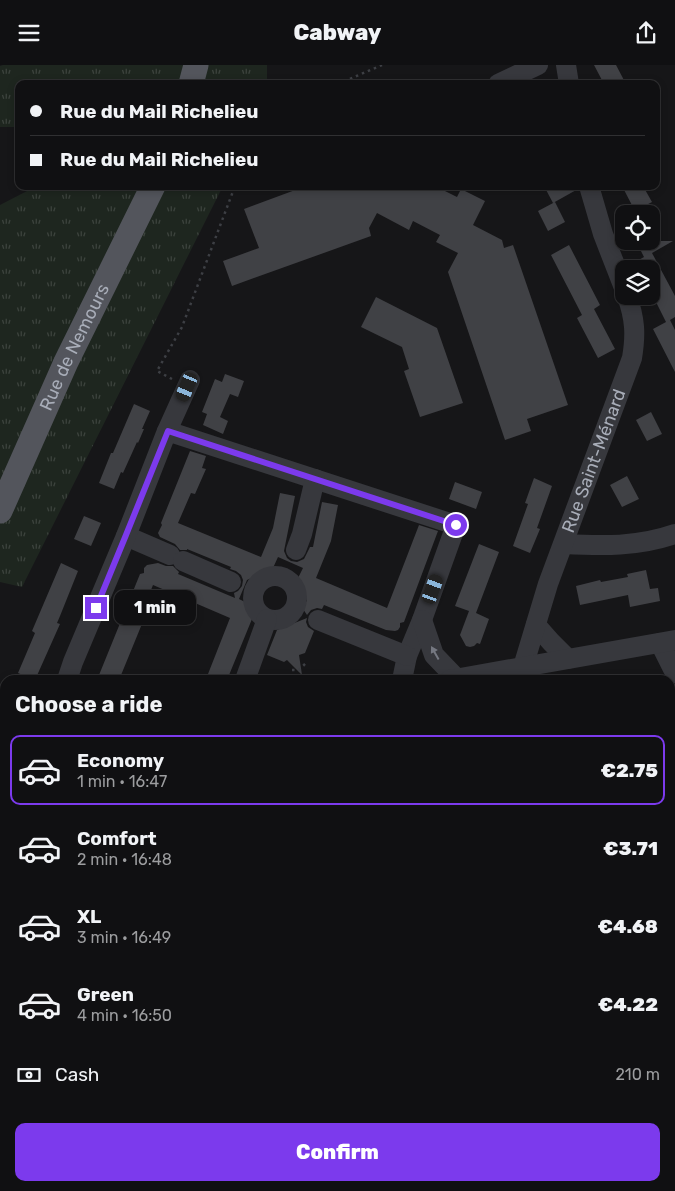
<!DOCTYPE html>
<meta charset="utf-8">
<style>
body{margin:0;font-family:Rubik,sans-serif;background:#1e1e20;color:#f1f3f6;height:100vh;display:flex;flex-direction:column;font-size:19px;white-space:nowrap}
*{box-sizing:border-box;margin:0}
p{font-size:16px;color:#9c9d9f}
.icon{flex:none;width:28px;height:28px;fill:none;stroke:currentColor;stroke-width:2;stroke-linecap:round;stroke-linejoin:round}
.map{position:relative;flex:1;overflow:hidden}
.details{position:absolute;left:0px;top:610px;width:675px;height:516px;display:flex;flex-direction:column;background:#101012;border-radius:15px 15px 0 0;box-shadow:0 2px 8px #0003,0 0 0 1px #303032}
.details>*{flex:none}
.hud{position:absolute;left:15px;top:15px;width:645px;height:110px;border-radius:10px;box-shadow:0 2px 8px #0003,0 0 0 1px #303032;display:grid;align-content:center;height:110px;padding:0 15px;background:#101012}
.buttons{position:absolute;left:615px;top:140px;display:grid;gap:10px}
.buttons a{display:grid;place-items:center;width:45px;height:45px;border-radius:10px;background:#101012;box-shadow:0 2px 8px #0003,0 0 0 1px #303032;font-size:25px}
.end{position:absolute;width:22px;height:22px;margin:-11px;border:6px solid #7c3aed;background:#fff;box-shadow:0 0 0 2px #fff}
.from{border-radius:50%}
.bubble{position:absolute;height:35px;border-radius:10px;background:#101012;box-shadow:0 2px 8px #0003,0 0 0 1px #303032;font-size:16px;font-weight:800;line-height:35px;text-align:center}
.car{position:absolute;width:15px;height:30px;margin:-15px -8px;border-radius:6px;box-shadow:0 0 4px 1px #0007;background:linear-gradient(#222 24%,#8ab4d8 0 40%,#222 0 76%,#8ab4d8 0 86%,#222 0)}
.hud b{display:flex;align-items:center;gap:18px;height:48px;font-size:19px}
.hud b+b{border-top:1px solid #303032}
.hud i{width:12px;height:12px;background:#f1f3f6}
ul{padding:0;list-style:none}
li{display:flex;align-items:center;gap:15px;height:70px;margin:0 10px 8px;padding:0 5px;border:2px solid transparent;border-radius:10px}
li div{flex:1}
li b{display:block;font-size:19px}
li em{font-style:normal;font-weight:800}
li.selected{border-color:#7c3aed}
li>.icon{width:45px;height:45px;stroke-width:1.5}
h2{padding:0 15px;font-size:22px;line-height:60px}
.pay{display:flex;align-items:center;gap:12px;height:55px;padding:0 15px;font-size:19px}
.pay p{margin-inline-start:auto}
.action{display:flex;gap:10px;margin-top:auto;padding:10px 15px}
.action a{flex:1;height:58px;border-radius:10px;background:#7c3aed;color:#fff;font-size:20px;font-weight:800;line-height:58px;text-align:center}
header{display:flex;justify-content:space-between;align-items:center;height:65px;padding:0 15px;background:#101012;font-size:22px;font-weight:800}
.map>svg:first-child{display:block}
.built{fill:#222225}
.grass{fill:url(#grass-tufts)}
.building{fill:#404145}
.lines{fill:none;stroke-linecap:round;stroke-linejoin:round}
.path{stroke:#3d3f44;stroke-width:2.5;stroke-dasharray:2.5 4;stroke-linecap:butt}
.minor{stroke:#37383d;stroke-width:20}
.major{stroke:#53555c;stroke-width:25}
.oneway{fill:#757881}
.route{stroke:#7c3aed;stroke-width:6}
.labels{text-anchor:middle;dominant-baseline:central;stroke-width:4;stroke-linejoin:round;paint-order:stroke}
.street-label{font-size:18px;fill:#a8adb8;stroke:#111113}
</style>
<header><svg class="icon" aria-label="menu" viewBox="0 0 24 24"><path d="M4 6h16M4 12h16M4 18h16"/></svg>Cabway<svg class="icon" aria-label="share" viewBox="0 0 24 24"><path d="M12 15V3M7 8l5-5 5 5M5 13v7h14v-7"/></svg></header>
<div class="map">
<svg width="675" height="1126" viewBox="0 0 675 1126">
<defs>
<pattern id="grass-tufts" width="24" height="20" patternUnits="userSpaceOnUse" patternTransform="scale(1.25)"><rect width="24" height="20" fill="#1e261f"/><path d="M3 7l-1-3M5 7V3M7 7l1-3M15 17l-1-3M17 17v-4M19 17l1-3" fill="none" stroke="#3c433d"/></pattern>
</defs>
<rect width="100%" height="100%" fill="#161618"/>
<path class="built" d="M670,688H675V720L670,739Z"/>
<path class="grass" d="M3,0H267V19H19V62H0V1Z
M31,121H223L22,522L0,517V140L31,124Z"/>
<path class="building" d="M594,0H616L626,19H604Z
M306,121H435L457,132L461,124L485,136L473,160L502,175L504,183L513,180L568,340L527,354L531,366L505,375L448,207L458,188L436,177L440,170L413,156L409,165L377,148L369,163L371,171L232,221L223,196L259,183L244,144Z
M544,121H577L578,124L553,138Z
M622,121H643L652,137L635,146Z
M555,137L565,157L548,166L538,146Z
M636,176H673L652,188L675,231V252L670,255L675,265V307L653,264L666,257L651,227V204H629L628,201L644,192Z
M569,180L600,240L594,244L615,284L598,293L577,253L582,250L551,190Z
M376,232L437,263L463,338L420,352L404,306L409,304L402,282L361,262Z
M225,309L244,316L238,332L230,329L220,352L228,356L223,369L203,360L207,349L202,347L215,314L222,317Z
M134,339L150,346L142,364H144L138,378L137,377L123,408L121,407L114,424L99,418L111,388H113Z
M651,347L662,369L647,376L636,355Z
M190,386L206,391L202,403L206,404L195,429L191,428L178,458L261,492L273,463L280,428L295,431L284,486L287,493L291,496L297,497L304,494L310,482H313L322,437L338,440L331,476L316,513L387,543L419,460L438,466L404,557L400,558V562L398,565L395,566L386,565L324,540L322,544L317,543L311,545L307,550L301,541L307,536L298,513L303,503L278,492L273,503L247,515L239,534L245,537L252,554L227,615H210L212,611L208,609L230,553L153,520L140,552L144,554L119,615H97L140,509L144,508V503L147,500L158,498L166,501H173L179,507L178,509L235,533L234,528L238,526L242,521L243,515L241,510L236,506L230,504L231,502L187,484V485H180L175,479L160,472L158,468L162,460L161,458Z
M627,411L639,434L622,442L610,420Z
M534,413L552,421L537,463L540,464L530,488L513,481L528,439L525,438Z
M455,417L482,427L476,444L449,434Z
M84,451L101,458L91,481L74,474Z
M479,479L499,487L476,548L489,554L480,579L477,578L474,581L470,582L466,581L460,570L469,546L455,541Z
M61,498L78,506L60,551L57,558L60,559L35,615H34L18,608L35,568L32,566Z
M646,505L650,524L658,523L660,536L630,542L628,530L580,540L576,521L600,515L601,517L628,512L627,509Z
M307,553L306,557L308,562L314,566L305,588L299,590L302,610L287,595L284,597L267,590L277,565Z"/>
<g class="lines">
<path class="path" d="M338,19L382,0
M172,314L157,306L182,262L235,121
M292,605H299L306,598"/>
<g class="minor">
<path d="M566,0L569,19"/>
<path d="M498,19L538,0"/>
<path d="M589,121L603,169L624,223"/>
<path d="M167,366L456,460L422,555L407,591L402,615"/>
<path d="M126,471L170,490"/>
<path d="M564,479C602,481 638,482 675,469"/>
<path d="M296,485L302,469L315,414"/>
<path d="M183,496L231,517"/>
<circle cx="275" cy="533" r="22"/>
<path d="M318,555L407,591"/>
<path d="M422,555L434,590L457,614"/>
<path d="M536,560L551,577L568,594"/>
<path d="M660,578L675,608"/>
<path id="s1" d="M523,602L548,519L632,293C636,269 635,254 627,231"/>
<path d="M67,615L73,597L126,471L167,366L190,315"/>
<path d="M245,615L267,554"/>
<path d="M449,615L675,575"/>
<path d="M0,702L5,701"/>
<path d="M670,768L675,759"/>
<path d="M0,924L5,929"/>
<path d="M670,1104L674,1126"/>
<path d="M168,1121L171,1126"/>
<path d="M12,1126L14,1121"/>
<path d="M597,1126L600,1121"/>
</g>
<g class="major">
<path d="M191,19L196,0"/>
<path id="s2" d="M0,446L66,297L153,121"/>
</g>
</g>
<defs><path id="oneway-solid" d="M-6-.8H1V-3.2L6.5 0L1 3.2V.8H-6Z" transform="scale(1.25)"/></defs>
<use class="oneway" href="#oneway-solid" transform="translate(435 588) rotate(-119)"/>
<g class="lines">
<path class="route" d="M96,543L126,470L168,366L456,460"/>
</g>
<g class="labels">
<g class="street-label">
<text stroke="none"><textPath href="#s2" startOffset="180">Rue de Nemours</textPath></text>
<text stroke="none"><textPath href="#s1" startOffset="218">Rue Saint-Ménard</textPath></text>
</g>
</g>
</svg>
<div class="buttons">
<a><svg class="icon" aria-label="locate" viewBox="0 0 24 24"><circle cx="12" cy="12" r="6"/><path d="M12 2v4M12 18v4M2 12h4M18 12h4"/></svg></a>
<a><svg class="icon" aria-label="layers" viewBox="0 0 24 24"><path d="M12 4l9 5-9 5-9-5zM3 14l9 5 9-5"/></svg></a>
</div>
<i class="end from" style="left:456px;top:460px"></i>
<i class="end" style="left:96px;top:543px"></i>
<div class="bubble" style="left:114px;top:525px;width:82px">1 min</div>
<i class="car" style="left:187px;top:322px;rotate:203deg"></i>
<i class="car" style="left:433px;top:524px;rotate:20deg"></i>
<div class="hud">
<b><i class="from"></i>Rue du Mail Richelieu</b>
<b><i></i>Rue du Mail Richelieu</b>
</div>
<section class="details">
<h2>Choose a ride</h2>
<ul>
<li class="selected"><svg class="icon" aria-label="car" viewBox="0 0 24 24"><path d="M5 17H2v-5l4-1 3-4h7l3 4 3 1v5h-3M9 17h6M6 11h13"/><circle cx="7" cy="17" r="2"/><circle cx="17" cy="17" r="2"/></svg><div><b>Economy</b><p>1 min · 16:47</p></div><em>€2.75</em></li>
<li><svg class="icon" aria-label="car" viewBox="0 0 24 24"><path d="M5 17H2v-5l4-1 3-4h7l3 4 3 1v5h-3M9 17h6M6 11h13"/><circle cx="7" cy="17" r="2"/><circle cx="17" cy="17" r="2"/></svg><div><b>Comfort</b><p>2 min · 16:48</p></div><em>€3.71</em></li>
<li><svg class="icon" aria-label="car" viewBox="0 0 24 24"><path d="M5 17H2v-5l4-1 3-4h7l3 4 3 1v5h-3M9 17h6M6 11h13"/><circle cx="7" cy="17" r="2"/><circle cx="17" cy="17" r="2"/></svg><div><b>XL</b><p>3 min · 16:49</p></div><em>€4.68</em></li>
<li><svg class="icon" aria-label="car" viewBox="0 0 24 24"><path d="M5 17H2v-5l4-1 3-4h7l3 4 3 1v5h-3M9 17h6M6 11h13"/><circle cx="7" cy="17" r="2"/><circle cx="17" cy="17" r="2"/></svg><div><b>Green</b><p>4 min · 16:50</p></div><em>€4.22</em></li>
</ul>
<div class="pay"><svg class="icon" aria-label="cash" viewBox="0 0 24 24"><path d="M3 7h18v10H3z"/><circle cx="12" cy="12" r="2"/></svg>Cash<p>210 m</p></div>
<div class="action"><a>Confirm</a></div>
</section>
</div>
